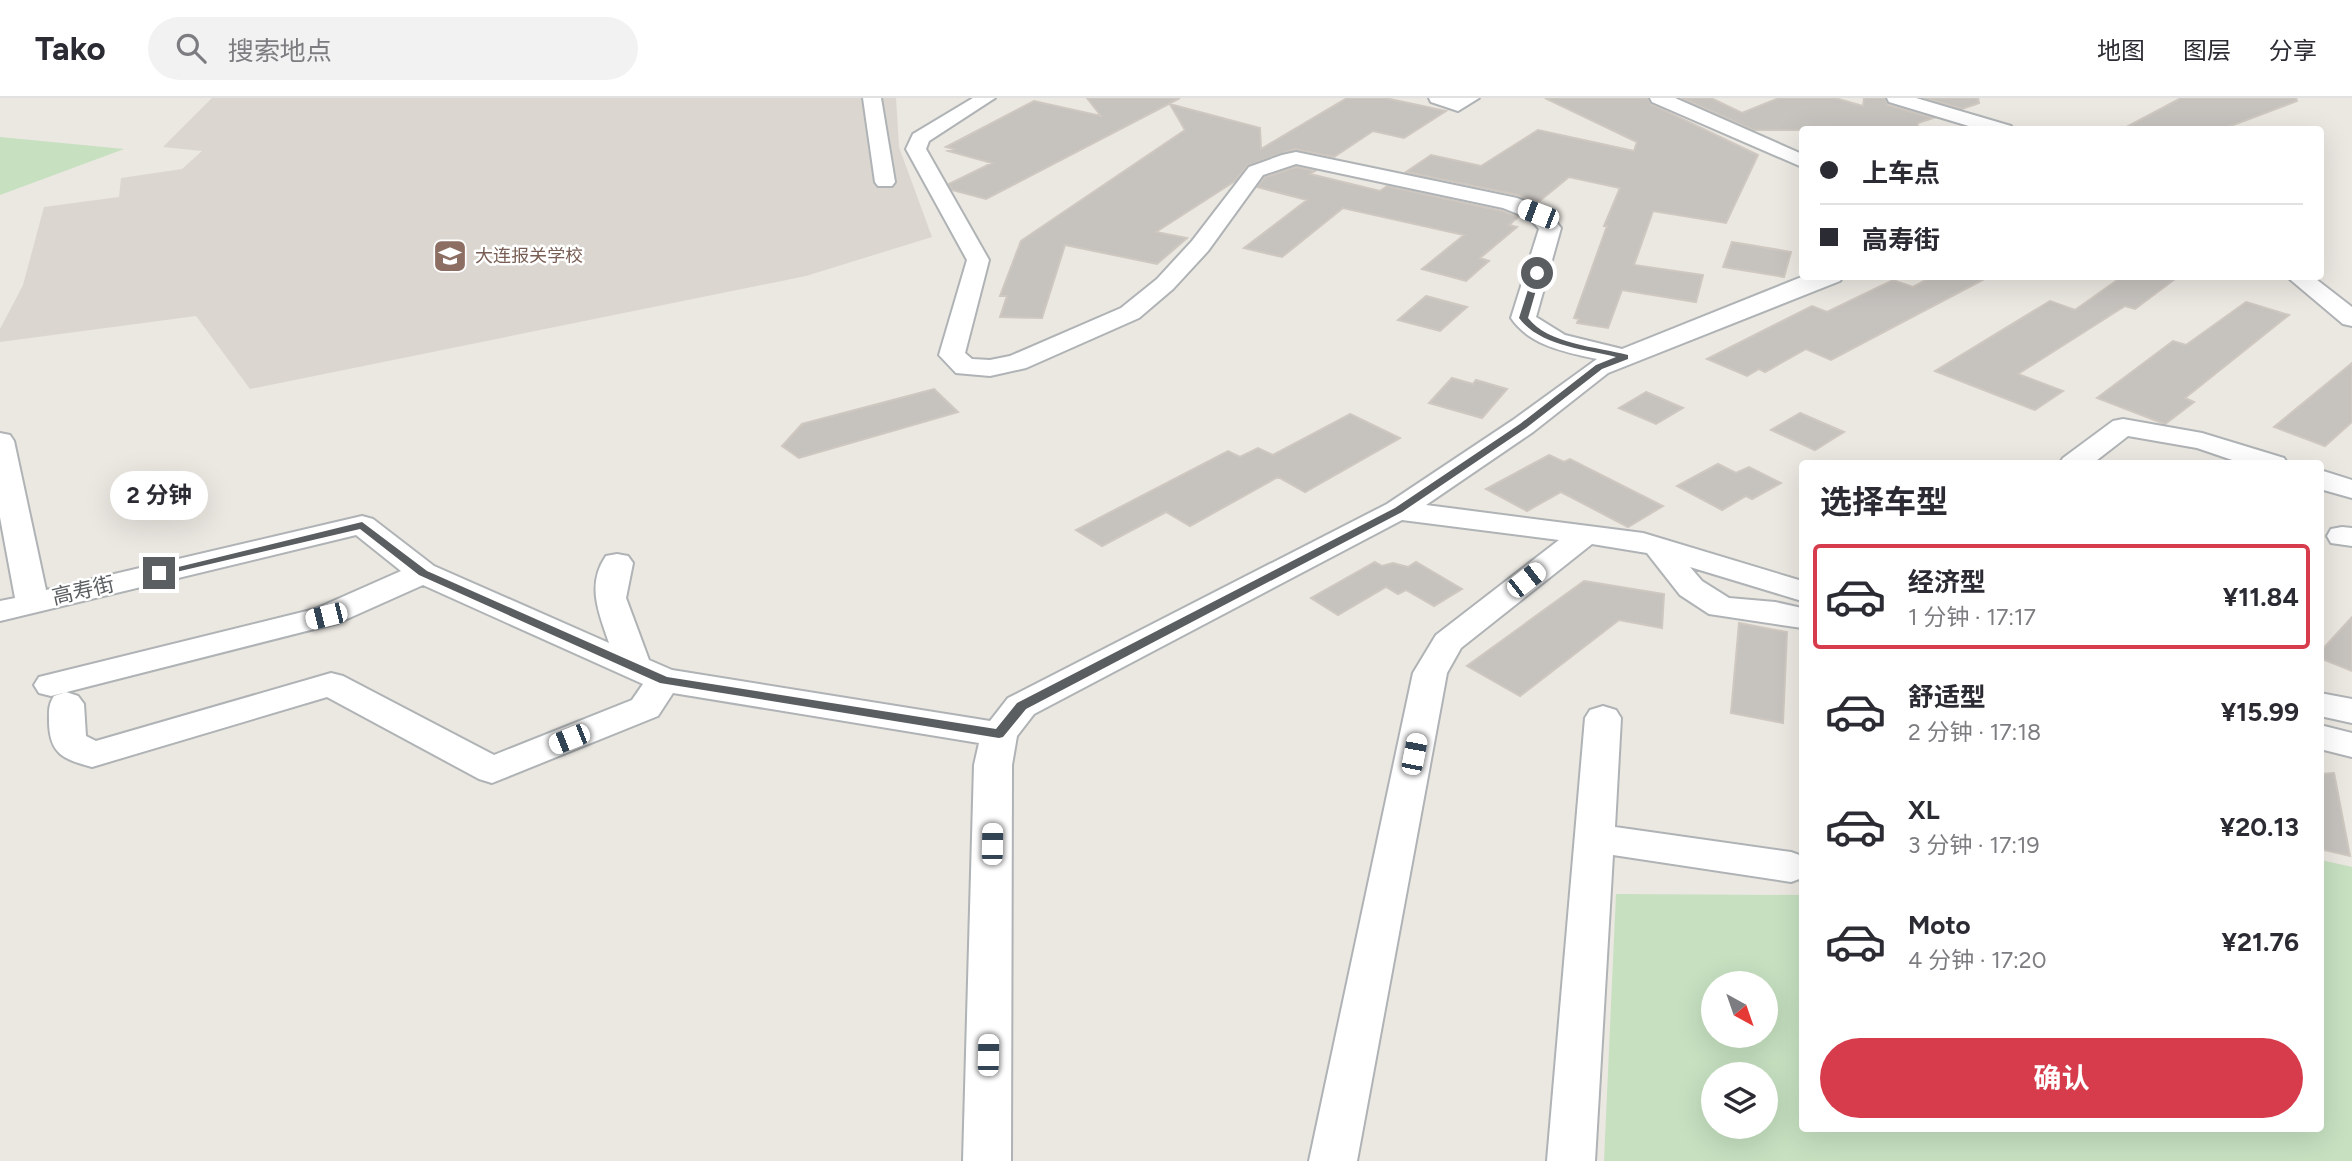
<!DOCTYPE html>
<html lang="zh">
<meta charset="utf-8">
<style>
body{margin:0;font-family:Figtree,"Noto Sans SC",sans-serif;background:#f2f2f3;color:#2b2b33;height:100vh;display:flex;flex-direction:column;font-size:26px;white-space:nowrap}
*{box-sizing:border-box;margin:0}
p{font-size:23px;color:#7c7c81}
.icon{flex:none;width:38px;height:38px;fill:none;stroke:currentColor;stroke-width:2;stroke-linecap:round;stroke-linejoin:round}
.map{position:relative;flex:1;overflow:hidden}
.side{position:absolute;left:1799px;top:362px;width:525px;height:672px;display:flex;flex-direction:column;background:#fff;border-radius:7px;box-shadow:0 7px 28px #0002}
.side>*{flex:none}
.hud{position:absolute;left:1799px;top:28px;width:525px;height:154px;border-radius:7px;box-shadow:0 7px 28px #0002;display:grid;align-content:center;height:154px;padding:0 21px;background:#fff}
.needle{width:46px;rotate:140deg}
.fabs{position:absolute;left:1701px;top:873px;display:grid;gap:14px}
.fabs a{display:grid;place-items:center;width:77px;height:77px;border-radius:50%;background:#fff;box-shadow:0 7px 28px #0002;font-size:35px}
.end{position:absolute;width:32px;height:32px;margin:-16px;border:9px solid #5a5e61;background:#fff;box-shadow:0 0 0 4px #fff}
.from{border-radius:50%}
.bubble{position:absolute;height:49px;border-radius:24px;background:#fff;box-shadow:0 7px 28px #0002;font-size:23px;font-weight:700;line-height:49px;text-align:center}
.car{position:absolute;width:21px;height:42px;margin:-21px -10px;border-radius:9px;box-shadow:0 0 5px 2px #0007;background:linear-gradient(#fff 24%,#345 0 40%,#fff 0 76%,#345 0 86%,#fff 0)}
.hud b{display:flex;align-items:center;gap:24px;height:66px;font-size:26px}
.hud b+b{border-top:2px solid #e1e1e2}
.hud i{width:18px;height:18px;background:#2b2b33}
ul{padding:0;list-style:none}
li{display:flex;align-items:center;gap:21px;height:105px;margin:0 14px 10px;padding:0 7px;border:4px solid transparent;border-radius:7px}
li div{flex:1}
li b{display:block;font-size:26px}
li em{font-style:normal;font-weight:700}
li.on{border-color:#d63c4b}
li>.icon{width:63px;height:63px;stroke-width:1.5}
h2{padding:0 21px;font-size:32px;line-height:84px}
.button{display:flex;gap:14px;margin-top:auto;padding:14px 21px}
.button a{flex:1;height:80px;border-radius:42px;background:#d63c4b;color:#fff;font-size:28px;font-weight:700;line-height:80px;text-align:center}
header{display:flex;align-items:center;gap:42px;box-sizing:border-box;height:98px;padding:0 35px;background:#fff;border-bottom:2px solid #e1e1e2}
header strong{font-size:33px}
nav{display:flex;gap:38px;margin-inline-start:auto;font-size:24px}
.search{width:490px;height:63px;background:#f2f2f3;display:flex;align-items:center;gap:18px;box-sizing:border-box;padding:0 24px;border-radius:38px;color:#7c7c81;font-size:26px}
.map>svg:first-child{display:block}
.education{fill:#dbd7d0}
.green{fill:#c6e0c0;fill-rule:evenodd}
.building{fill:#c6c2be;stroke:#cfc8c0;stroke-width:2}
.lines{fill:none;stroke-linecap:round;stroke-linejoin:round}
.minor-casing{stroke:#afb3b5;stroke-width:4}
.minor{fill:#fff;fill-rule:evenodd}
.route{fill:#5a5e61}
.labels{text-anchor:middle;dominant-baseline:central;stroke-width:5;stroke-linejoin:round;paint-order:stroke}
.far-education-label{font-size:18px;fill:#785e54;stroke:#fff;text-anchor:start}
.street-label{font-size:21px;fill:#5a5e61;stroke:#fff}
</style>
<header>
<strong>Tako</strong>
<div class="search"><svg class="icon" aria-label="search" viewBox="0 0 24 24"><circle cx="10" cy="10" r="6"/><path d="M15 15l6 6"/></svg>搜索地点</div>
<nav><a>地图</a><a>图层</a><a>分享</a></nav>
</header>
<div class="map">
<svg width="2352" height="1063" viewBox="0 0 2352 1063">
<rect width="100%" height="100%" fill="#ebe7e1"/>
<path class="education" d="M212,0H896L899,49L932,139L806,178L250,291L196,218L0,244V231L23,187L44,109L119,99L121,80L182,71L202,53L163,49Z"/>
<path class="green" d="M0,39L124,51L0,97Z
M2321,762L2352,769V1063H1604L1616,796L1802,797V1031H2320ZM1713,886H1766V938H1713ZM1713,976H1766V1029H1713Z"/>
<path class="building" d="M1087,0H1180L986,101L952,92L949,86L992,65L948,53L954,51L946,49L1034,3L1101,18Z
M1347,0H1385L1446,13L1404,40L1373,33L1334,59L1295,51L1248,67L1235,83L1156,134L1187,140L1157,166L1065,147L1042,220L1000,219L1007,198H1000L1021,143L1185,32L1170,6L1260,30L1261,51Z
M1545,0H1648L1651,6L1758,57L1726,125L1653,113L1634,167L1703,177L1696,204L1622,192L1608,230L1577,225L1579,221L1574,220L1607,128H1604L1620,90L1569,79L1537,105L1518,97L1406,74L1431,57L1481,68L1538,32L1634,53L1637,44Z
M1682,0H1711L1742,15L1779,0H1835L1863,8L1864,0H1885L1888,7L1933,20L1918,25L1917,32H1753Z
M1925,0H1978L1979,5L1962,11Z
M2181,0H2296L2297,3L2220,32H2121Z
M1296,69L1315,73L1310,76L1380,93L1387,88L1502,113L1518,119L1509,127L1517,129L1480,160L1489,163L1466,183L1422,171L1464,137L1343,110L1282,159L1244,150L1307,102L1257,89L1265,79Z
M1732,144L1791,154L1784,179L1723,169Z
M1933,178H1990L1831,262L1806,251L1765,274L1759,271L1747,278L1707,261L1812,208L1827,214L1893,182L1913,189Z
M2123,178H2179L2135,211L2125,208L2018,276L2063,293L2035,312L1935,273L2050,203L2075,212Z
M1426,198L1467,209L1440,233L1398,222Z
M2246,204L2289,217L2185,300L2194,304L2165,326L2097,300L2173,243L2186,247Z
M2352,265V324L2325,348L2274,329Z
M1452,280L1473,286L1476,282L1507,291L1482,320L1429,305Z
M934,291L958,314L799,360L782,348L802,326Z
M1646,294L1683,310L1656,326L1619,310Z
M1800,315L1844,334L1815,352L1771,332Z
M1350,316L1400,340L1305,394L1278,379L1190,428L1166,414L1102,448L1076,432L1228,353L1240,359L1258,350L1273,357Z
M1549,357L1564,364L1570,361L1663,408L1628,429L1561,394L1527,413L1486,391Z
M1718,366L1736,375L1749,369L1781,385L1752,401L1746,398L1722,412L1677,388Z
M1375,464L1382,468L1393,465L1408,469L1416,464L1462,491L1434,508L1406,492L1398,496L1386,489L1338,517L1311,500Z
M1584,483L1664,496L1662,530L1619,522L1520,598L1467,568Z
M2352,519V573L2320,560V554Z
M1739,525L1787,534L1783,625L1731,615Z
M2334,675L2350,758L2320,751V676Z"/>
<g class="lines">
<g class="minor-casing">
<path id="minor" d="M863,0H881L895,84L892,88H878L875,84Z
M973,0H995L929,43L926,51L989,162L965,255L972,261L990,262L1010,258L1121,210L1157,181L1192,143L1249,69L1282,57L1296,54L1517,100L1546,111L1561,130L1536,219L1565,237L1622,251L1804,178H1843L1840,183L1608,275L1533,334L1426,407L1643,435L1802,483V503L1690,469L1702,483L1729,500L1775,504L1802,510V530L1709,516L1680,497L1647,455L1592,446L1461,550L1447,575L1357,1063H1309L1413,575L1436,537L1559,442L1402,422L1034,616L1017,638L1012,667L1011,1063H963L974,667L979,645L673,595L658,618L492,685L479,681L327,599L92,669C63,661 50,656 49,625C49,614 48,607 54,598L66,594L78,598L84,606L86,638L96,643L331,575L343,578L494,657L632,602L643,586L423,487L338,525L51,598L39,595L34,587L39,579L315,511L401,473L356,437L0,523V503L15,500L0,419V335L10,337L14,343L46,492L362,418L373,421L434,468L609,545C599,515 586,487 606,458L617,456L628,458L633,465L626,500L649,562L672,572L990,623L1008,600L1387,406L1513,322L1597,261C1566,254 1530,248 1511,220L1539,131L1530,121L1503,110L1296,66L1263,77L1208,153L1173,191L1139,220L1026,270L990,278L956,275L939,257L967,162L906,51L913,36Z
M1429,0H1479L1458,13L1431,4Z
M1650,0H1675L1802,56V69L1652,4Z
M1887,0H1916L2011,28L2013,32H1982L1889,4Z
M2286,178H2312L2352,209V228L2343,226Z
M2123,321L2202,335L2284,360L2288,366H2244L2197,350L2128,338L2092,366H2059L2063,360L2113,323Z
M2320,372L2352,382V400L2320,391Z
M2342,429L2352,430V448L2331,445L2327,438L2331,431Z
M2320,595L2352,601V625L2320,618Z
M1603,608L1616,612L1621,620L1615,729L1791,754L1802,758V780L1791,784L1613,757L1595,1063H1547L1585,620L1590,612Z
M2320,627L2352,635V659L2320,651Z"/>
</g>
<use href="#minor" class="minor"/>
</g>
<path class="route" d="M1534,173L1541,175L1528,220C1548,246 1597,249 1628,257V261L1602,271L1526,330L1402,414L1026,611L1003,639L999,640L660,585L419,477L360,431L159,478L154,475L362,424L427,473L667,579L996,631L1017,605L1395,410L1520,326L1596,267L1616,259C1584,251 1540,248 1519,220Z"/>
<defs>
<g id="school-square" transform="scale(1.75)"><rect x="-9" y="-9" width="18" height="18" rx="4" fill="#8d6e63" stroke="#fff"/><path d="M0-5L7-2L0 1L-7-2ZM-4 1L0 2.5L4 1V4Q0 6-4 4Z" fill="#fff"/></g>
</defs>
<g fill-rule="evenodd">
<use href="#school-square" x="450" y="158"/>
</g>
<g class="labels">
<g class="far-education-label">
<text x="475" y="158">大连报关学校</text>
</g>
<g class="street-label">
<text transform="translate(83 492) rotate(-13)">高寿街</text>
</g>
</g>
</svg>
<div class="fabs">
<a><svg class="needle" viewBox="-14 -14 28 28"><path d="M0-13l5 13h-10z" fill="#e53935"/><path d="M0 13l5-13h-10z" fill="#7c7c81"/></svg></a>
<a><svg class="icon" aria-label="layers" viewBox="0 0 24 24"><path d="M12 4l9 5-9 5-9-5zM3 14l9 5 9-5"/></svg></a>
</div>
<i class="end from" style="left:1537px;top:175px"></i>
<i class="end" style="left:159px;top:475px"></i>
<div class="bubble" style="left:110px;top:373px;width:98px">2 分钟</div>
<i class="car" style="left:1538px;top:116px;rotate:291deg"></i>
<i class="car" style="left:1526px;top:482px;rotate:52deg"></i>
<i class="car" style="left:326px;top:518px;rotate:256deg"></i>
<i class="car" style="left:569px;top:641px;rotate:248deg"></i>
<i class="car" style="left:1414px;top:656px;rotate:11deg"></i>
<i class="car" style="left:992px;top:746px;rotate:1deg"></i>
<i class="car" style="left:988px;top:957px;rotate:1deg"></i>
<div class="hud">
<b><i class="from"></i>上车点</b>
<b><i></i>高寿街</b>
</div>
<section class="side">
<h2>选择车型</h2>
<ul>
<li class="on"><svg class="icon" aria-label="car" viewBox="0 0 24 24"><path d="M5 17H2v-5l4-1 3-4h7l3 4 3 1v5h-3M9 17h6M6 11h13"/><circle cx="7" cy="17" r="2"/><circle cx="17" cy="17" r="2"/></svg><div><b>经济型</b><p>1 分钟 · 17:17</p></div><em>¥11.84</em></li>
<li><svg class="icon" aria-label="car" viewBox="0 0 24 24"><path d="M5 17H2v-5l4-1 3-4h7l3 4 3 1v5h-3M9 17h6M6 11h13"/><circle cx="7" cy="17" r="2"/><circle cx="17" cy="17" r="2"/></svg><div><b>舒适型</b><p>2 分钟 · 17:18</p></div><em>¥15.99</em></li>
<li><svg class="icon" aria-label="car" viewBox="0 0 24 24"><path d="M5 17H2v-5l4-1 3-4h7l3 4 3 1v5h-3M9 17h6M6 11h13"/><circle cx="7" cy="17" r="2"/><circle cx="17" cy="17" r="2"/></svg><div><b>XL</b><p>3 分钟 · 17:19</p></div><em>¥20.13</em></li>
<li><svg class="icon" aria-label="car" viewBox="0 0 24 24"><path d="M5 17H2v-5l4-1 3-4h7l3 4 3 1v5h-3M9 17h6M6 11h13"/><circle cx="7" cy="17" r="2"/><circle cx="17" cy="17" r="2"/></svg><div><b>Moto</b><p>4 分钟 · 17:20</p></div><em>¥21.76</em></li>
</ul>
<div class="button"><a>确认</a></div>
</section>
</div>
